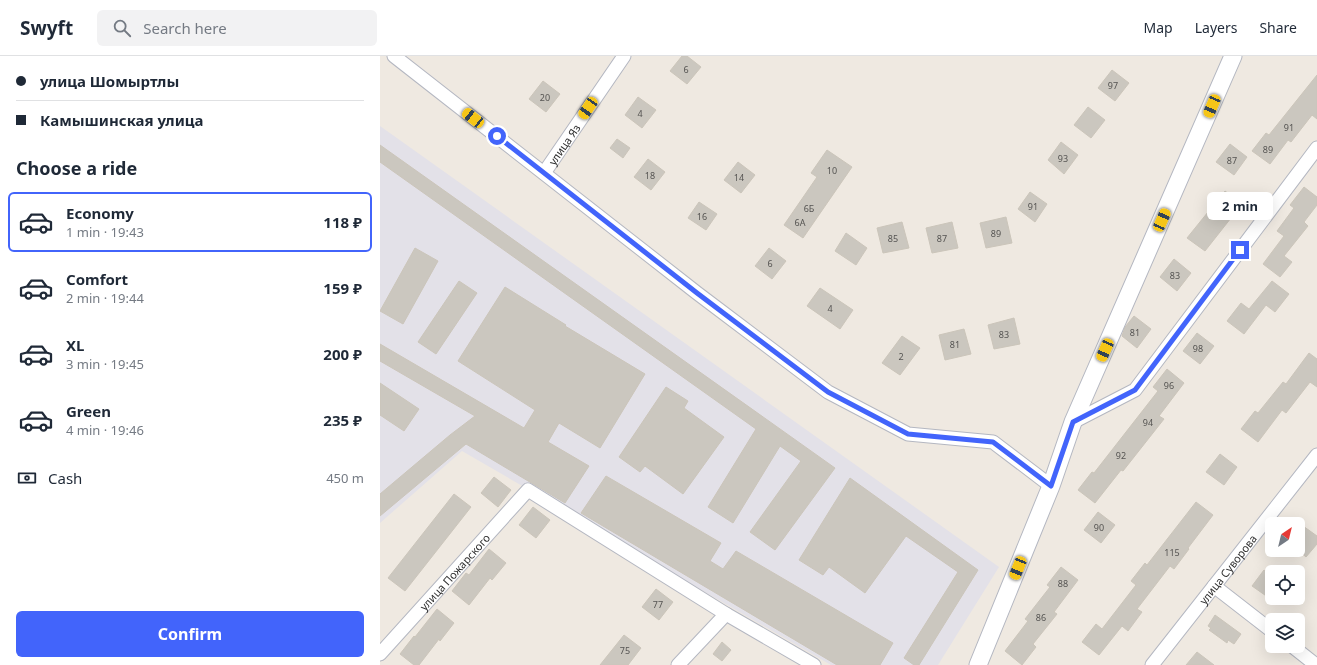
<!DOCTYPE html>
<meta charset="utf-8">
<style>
body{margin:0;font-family:"Noto Sans",sans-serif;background:#f2f2f3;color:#1f2937;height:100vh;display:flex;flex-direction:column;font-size:15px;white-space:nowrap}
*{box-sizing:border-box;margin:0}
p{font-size:13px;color:#747a83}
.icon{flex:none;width:22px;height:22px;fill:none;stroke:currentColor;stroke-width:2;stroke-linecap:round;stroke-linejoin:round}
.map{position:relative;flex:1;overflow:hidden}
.drawer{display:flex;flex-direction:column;background:#fff;width:380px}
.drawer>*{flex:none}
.banner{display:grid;align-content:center;height:88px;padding:0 16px;background:#fff}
.needle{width:26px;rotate:35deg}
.controls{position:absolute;left:885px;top:461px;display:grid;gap:8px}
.controls a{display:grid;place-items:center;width:40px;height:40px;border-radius:6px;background:#fff;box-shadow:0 4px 16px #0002;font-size:20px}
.end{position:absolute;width:18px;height:18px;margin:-9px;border:5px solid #4264fb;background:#fff;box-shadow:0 0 0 2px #fff}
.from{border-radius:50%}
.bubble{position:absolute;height:28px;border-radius:6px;background:#fff;box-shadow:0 4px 16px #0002;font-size:13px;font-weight:700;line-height:28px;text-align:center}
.car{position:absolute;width:12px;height:24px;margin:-12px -6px;border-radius:5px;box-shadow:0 0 3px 1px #0007;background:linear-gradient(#f5c518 24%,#345 0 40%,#f5c518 0 76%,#345 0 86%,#f5c518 0)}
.banner b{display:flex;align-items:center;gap:14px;height:38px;font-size:15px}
.banner b+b{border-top:1px solid #e0e1e3}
.banner i{width:10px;height:10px;background:#1f2937}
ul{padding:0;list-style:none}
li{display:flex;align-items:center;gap:12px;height:60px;margin:0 8px 6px;padding:0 8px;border:2px solid transparent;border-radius:6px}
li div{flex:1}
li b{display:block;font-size:15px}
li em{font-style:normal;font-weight:700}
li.active{border-color:#4264fb}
li>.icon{width:36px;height:36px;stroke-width:1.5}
h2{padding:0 16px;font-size:18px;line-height:48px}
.pay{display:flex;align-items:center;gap:10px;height:44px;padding:0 16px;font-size:15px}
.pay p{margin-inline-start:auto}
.primary-button{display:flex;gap:8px;margin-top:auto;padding:8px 16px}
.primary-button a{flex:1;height:46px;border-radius:6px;background:#4264fb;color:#fff;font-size:16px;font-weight:700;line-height:46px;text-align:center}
header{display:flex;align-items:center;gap:24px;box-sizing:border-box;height:56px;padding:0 20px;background:#fff;border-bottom:1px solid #e0e1e3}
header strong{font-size:19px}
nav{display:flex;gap:22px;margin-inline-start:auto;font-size:14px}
.search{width:280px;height:36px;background:#f2f2f3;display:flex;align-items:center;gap:10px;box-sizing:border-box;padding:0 14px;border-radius:6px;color:#747a83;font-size:15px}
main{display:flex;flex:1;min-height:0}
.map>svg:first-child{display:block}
.industrial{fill:#e3e1e8}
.building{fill:#cbc7bf;stroke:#cbc5ba}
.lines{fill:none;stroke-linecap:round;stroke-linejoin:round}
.minor-casing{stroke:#b4b7c1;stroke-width:15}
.tertiary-casing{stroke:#b4b7c1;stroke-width:19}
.minor{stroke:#fff;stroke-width:13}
.tertiary{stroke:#fff;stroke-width:17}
.route{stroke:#4264fb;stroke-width:5}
.labels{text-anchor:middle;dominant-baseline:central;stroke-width:3;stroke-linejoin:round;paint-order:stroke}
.number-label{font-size:9px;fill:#555452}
.street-label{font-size:11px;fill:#2e2e2e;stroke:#fff}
</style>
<header>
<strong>Swyft</strong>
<div class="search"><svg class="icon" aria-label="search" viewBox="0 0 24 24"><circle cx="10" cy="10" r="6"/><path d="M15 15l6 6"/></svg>Search here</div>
<nav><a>Map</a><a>Layers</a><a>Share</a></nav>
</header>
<main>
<section class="drawer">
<div class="banner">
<b><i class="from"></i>улица Шомыртлы</b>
<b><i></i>Камышинская улица</b>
</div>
<h2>Choose a ride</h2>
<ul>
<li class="active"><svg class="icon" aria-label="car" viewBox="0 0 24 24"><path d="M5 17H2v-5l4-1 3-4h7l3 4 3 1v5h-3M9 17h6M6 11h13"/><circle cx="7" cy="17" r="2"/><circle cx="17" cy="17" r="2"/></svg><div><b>Economy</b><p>1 min · 19:43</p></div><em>118 ₽</em></li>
<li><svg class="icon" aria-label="car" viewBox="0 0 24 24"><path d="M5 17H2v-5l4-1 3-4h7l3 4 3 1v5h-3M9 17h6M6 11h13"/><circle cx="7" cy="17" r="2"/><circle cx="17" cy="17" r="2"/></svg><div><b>Comfort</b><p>2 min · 19:44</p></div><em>159 ₽</em></li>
<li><svg class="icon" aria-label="car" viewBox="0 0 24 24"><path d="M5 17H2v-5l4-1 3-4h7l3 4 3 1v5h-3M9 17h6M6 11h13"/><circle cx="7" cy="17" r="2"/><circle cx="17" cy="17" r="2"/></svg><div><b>XL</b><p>3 min · 19:45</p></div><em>200 ₽</em></li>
<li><svg class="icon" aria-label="car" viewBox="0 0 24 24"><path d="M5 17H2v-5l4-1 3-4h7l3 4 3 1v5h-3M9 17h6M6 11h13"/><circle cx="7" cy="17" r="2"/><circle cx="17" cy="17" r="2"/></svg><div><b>Green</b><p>4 min · 19:46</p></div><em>235 ₽</em></li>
</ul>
<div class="pay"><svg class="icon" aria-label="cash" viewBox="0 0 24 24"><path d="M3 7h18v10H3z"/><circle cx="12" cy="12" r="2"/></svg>Cash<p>450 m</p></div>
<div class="primary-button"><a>Confirm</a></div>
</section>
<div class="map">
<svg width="937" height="609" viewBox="0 0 937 609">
<rect width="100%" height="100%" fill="#efe9e1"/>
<path class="industrial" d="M0,70L619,511L558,609H451L82,395L0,467Z"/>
<path class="building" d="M302,0H307L321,11L307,28L290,15Z
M732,14L749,27L735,45L718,32Z
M937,19V63L932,59L911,86L908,84L890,108L872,95L886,77L889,79Z
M163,25L180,38L166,56L149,43Z
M258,41L276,54L262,72L245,59Z
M708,51L725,64L711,82L694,69Z
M237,83L250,92L243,102L230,92Z
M681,86L698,99L684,118L668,104Z
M850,88L867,101L854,119L836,106Z
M0,89L455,412L395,494L370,476L421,405L400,390L353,467L328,451L376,373L0,106Z
M447,94L472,111L423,182L404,169L437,121L431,117Z
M268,103L285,116L271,134L254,121Z
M358,106L375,119L361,137L344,124Z
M924,131L937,141V149L924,166L928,170L904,200L912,206L900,221L883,208L904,180L897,175L914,152L910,149Z
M845,135L862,148L825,195L807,182Z
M650,136L667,148L655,166L638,153Z
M319,146L337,158L326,174L308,162Z
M626,161L632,187L606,192L600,167Z
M522,166L529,192L503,197L497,172Z
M572,166L578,192L552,197L546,172Z
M466,177L487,192L476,209L455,195Z
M35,192L58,205L23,268L0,255Z
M389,192L406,205L392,223L375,210Z
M794,203L811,217L797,235L780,221Z
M79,225L97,237L56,298L38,286Z
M892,225L909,238L895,256L886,249L864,278L847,265L861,247L869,253Z
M125,231L186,269L185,270L265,318L220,392L179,367L168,386L209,410L185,447L86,388L0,460V438L70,379L95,360L0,305V288L144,372L155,354L78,305Z
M440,232L473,254L460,273L427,250Z
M754,260L771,273L757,292L742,280L745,271Z
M634,262L640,288L614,293L608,269Z
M584,273L591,298L565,304L559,279Z
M817,277L834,290L820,308L803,295Z
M522,280L540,292L520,319L502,307Z
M929,297L937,303V331L930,326L906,357L902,354L878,386L861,373L875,355L878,357L903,326L906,328Z
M787,313L804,327L779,360L784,363L743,415L741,414L715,447L698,434L712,416L714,417L778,335L773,331Z
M0,327L39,353L24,375L0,359Z
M286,331L308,345L304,352L344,381L303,438L265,410L260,416L239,401Z
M840,398L857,411L844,429L826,416Z
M226,420L341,487L330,505L343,513L356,495L513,587L500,609H457L201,457Z
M114,421L131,434L118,451L101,437Z
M470,422L598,514L539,609H534L524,602L578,516L526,480L485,537L449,511L443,519L419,504Z
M74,438L91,451L25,535L8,522Z
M816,446L833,459L808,492L809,493L794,513L790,510L757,553L762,556L748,575L742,570L719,599L702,586L716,568L722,573L756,529L751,525L765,507L767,509Z
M153,451L170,464L156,482L139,469Z
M718,456L735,469L721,487L704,474Z
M923,470L937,480V488L926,501L918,494V477Z
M109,493L126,507L112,524L110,522L89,549L72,535L86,517L89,519Z
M681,511L698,524L674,556L677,558L653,588L656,591L642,609L625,595L648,565L645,563L670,531L667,529Z
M884,514L892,520V544L872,530Z
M276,533L293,546L279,564L262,551Z
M57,553L74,567L60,585L59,583L39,609H34L20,598L34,580L35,581Z
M835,559L861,578L854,588L848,584L847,587L829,574L831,572L828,570Z
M244,579L261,592L248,609H220Z
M342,586L351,594L342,605L333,598Z
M817,596L834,609H806Z"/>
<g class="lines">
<g class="minor-casing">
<g id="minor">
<path d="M14,0L317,237L448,336L528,378L613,386L671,430"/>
<path id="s1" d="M164,117L244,0"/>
<path d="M693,366L755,334L937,92"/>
<path d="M834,530L892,575"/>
<path d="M912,590L936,609"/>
<path id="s2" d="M0,598L148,434L346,558L434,609"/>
<path d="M298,609L346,558"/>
<path id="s3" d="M772,609L937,399"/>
</g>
</g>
<g class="tertiary-casing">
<path id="tertiary" d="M598,609L671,430L693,366L853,0"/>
</g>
<use href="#minor" class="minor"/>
<use href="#tertiary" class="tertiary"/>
</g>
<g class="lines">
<path class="route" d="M117,80L317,237L448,336L528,378L613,386L671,430L693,366L755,334L860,194"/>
</g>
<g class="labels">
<g class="number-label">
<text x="306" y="13">6</text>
<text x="733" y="29">97</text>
<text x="165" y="41">20</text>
<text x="260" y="57">4</text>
<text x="909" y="71">91</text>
<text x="888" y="93">89</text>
<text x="683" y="102">93</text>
<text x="852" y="104">87</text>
<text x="452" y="114">10</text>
<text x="270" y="119">18</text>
<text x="359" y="121">14</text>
<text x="653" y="150">91</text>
<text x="429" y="152">6Б</text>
<text x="322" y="160">16</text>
<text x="420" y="166">6А</text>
<text x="616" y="177">89</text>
<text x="513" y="182">85</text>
<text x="562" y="182">87</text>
<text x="390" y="207">6</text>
<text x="795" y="219">83</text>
<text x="450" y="252">4</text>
<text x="755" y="276">81</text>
<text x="624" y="278">83</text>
<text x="575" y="288">81</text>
<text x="818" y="292">98</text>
<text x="521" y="300">2</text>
<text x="789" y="329">96</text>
<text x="768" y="366">94</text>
<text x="741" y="399">92</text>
<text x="719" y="471">90</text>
<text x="792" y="496">115</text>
<text x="683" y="527">88</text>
<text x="278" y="548">77</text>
<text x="661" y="561">86</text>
<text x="245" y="594">75</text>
</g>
<g class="street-label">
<text stroke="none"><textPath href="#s1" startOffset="35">улица Яз</textPath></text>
<text stroke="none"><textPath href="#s3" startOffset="122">улица Суворова</textPath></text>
<text stroke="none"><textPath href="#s2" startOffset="111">улица Пожарского</textPath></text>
</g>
</g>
</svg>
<div class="controls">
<a><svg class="needle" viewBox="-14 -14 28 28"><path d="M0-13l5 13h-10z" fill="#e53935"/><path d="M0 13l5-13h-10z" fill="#747a83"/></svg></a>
<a><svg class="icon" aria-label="locate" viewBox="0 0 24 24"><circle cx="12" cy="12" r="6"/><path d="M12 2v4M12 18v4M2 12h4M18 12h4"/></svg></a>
<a><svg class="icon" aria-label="layers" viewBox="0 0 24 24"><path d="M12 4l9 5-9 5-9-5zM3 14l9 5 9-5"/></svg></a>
</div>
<i class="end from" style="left:117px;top:80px"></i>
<i class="end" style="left:860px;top:194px"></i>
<div class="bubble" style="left:827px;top:136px;width:66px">2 min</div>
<i class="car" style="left:832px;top:50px;rotate:203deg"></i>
<i class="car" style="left:208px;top:52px;rotate:214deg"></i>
<i class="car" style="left:93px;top:62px;rotate:308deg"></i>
<i class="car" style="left:782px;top:164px;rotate:24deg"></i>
<i class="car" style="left:725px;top:294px;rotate:204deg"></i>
<i class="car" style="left:638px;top:512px;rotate:202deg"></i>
</div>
</main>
